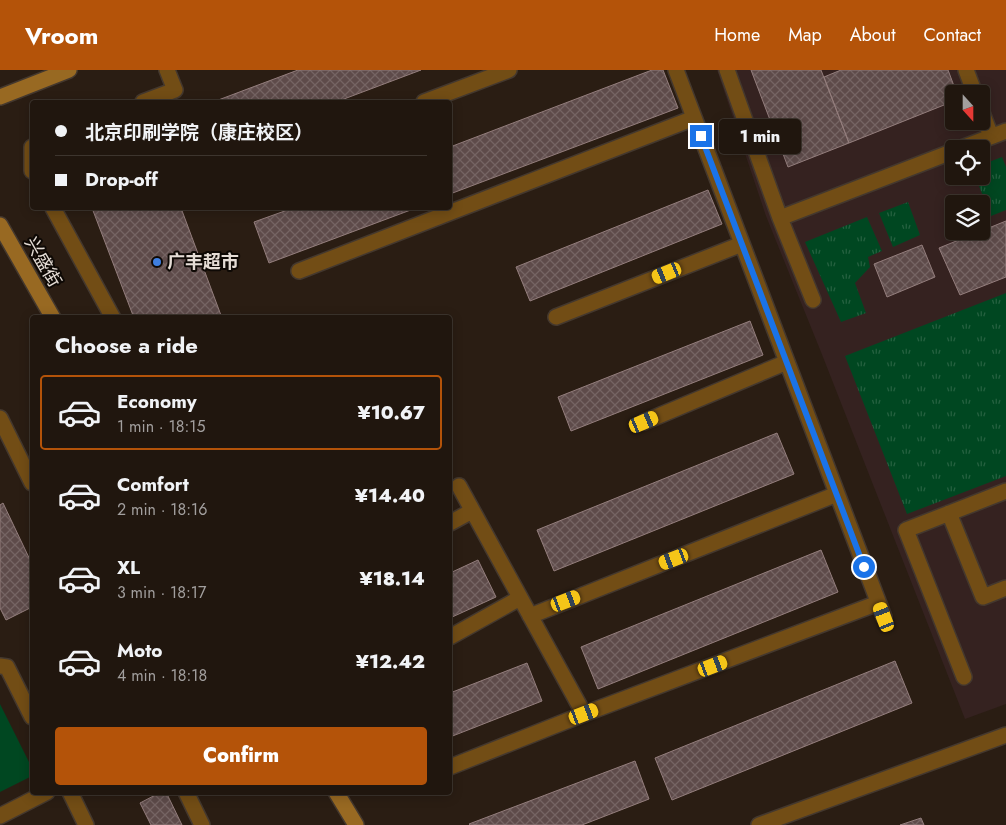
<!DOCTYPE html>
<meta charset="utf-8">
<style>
body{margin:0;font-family:Jost,"Noto Sans SC",sans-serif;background:#281f17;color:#f1f3f6;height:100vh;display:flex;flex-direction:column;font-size:19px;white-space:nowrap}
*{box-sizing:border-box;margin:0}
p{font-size:16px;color:#a29f9e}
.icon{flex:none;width:28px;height:28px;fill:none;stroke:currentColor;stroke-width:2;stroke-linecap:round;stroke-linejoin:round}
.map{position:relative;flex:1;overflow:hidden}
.details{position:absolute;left:30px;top:245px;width:422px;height:480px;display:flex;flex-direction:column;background:#20160e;border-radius:5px;box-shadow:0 2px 12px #0003,0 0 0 1px #3d352e}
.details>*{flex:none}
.guide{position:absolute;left:30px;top:30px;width:422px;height:110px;border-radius:5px;box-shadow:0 2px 12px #0003,0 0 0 1px #3d352e;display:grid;align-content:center;height:110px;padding:0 25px;background:#20160e}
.needle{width:32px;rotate:159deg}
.fabs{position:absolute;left:945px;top:15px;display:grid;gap:10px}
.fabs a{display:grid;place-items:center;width:45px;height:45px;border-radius:5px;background:#20160e;box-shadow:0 2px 12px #0003,0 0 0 1px #3d352e;font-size:25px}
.end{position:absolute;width:22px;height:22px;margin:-11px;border:6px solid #1a73e8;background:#fff;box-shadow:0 0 0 2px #fff}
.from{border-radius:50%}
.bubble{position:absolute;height:35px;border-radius:5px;background:#20160e;box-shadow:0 2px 12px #0003,0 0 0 1px #3d352e;font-size:16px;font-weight:800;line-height:35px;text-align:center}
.car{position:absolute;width:15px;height:30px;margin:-15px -8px;border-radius:6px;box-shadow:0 0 4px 1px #0007;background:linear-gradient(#f5c518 24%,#345 0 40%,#f5c518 0 76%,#345 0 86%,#f5c518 0)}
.guide b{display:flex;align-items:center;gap:18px;height:48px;font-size:19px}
.guide b+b{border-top:1px solid #3d352e}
.guide i{width:12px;height:12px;background:#f1f3f6}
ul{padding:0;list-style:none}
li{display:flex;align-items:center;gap:15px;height:75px;margin:0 10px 8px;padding:0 15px;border:2px solid transparent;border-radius:5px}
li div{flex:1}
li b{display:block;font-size:19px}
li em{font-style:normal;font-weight:800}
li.selected{border-color:#b45309}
li>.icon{width:45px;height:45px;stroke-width:1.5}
h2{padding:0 25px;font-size:22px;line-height:60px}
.cta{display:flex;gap:10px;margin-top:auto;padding:10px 25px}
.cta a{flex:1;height:58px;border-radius:5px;background:#b45309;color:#fff;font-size:20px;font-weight:800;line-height:58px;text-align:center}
header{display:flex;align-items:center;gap:30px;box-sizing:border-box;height:70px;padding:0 25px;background:#b45309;color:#fff}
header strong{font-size:24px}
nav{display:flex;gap:28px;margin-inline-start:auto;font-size:18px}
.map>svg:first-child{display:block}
.education{fill:#352220;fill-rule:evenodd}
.grass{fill:url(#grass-tufts)}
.pitch{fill:#004721}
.building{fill:url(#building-cross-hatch);stroke:#947e7d}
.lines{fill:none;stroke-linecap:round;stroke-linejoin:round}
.street-casing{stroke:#44382e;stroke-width:18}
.secondary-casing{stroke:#44382e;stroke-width:18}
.street{stroke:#724d15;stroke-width:15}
.secondary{stroke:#986922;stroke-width:15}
.route{stroke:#1a73e8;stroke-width:6}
.shop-dot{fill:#3f7fe0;stroke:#0e0905;stroke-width:2}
.labels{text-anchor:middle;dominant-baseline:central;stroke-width:4;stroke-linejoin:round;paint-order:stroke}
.street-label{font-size:18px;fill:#e5ddd6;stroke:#0e0905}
.poi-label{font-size:18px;font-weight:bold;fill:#e5ddd6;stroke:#0e0905;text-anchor:start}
</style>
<header>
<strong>Vroom</strong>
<nav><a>Home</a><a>Map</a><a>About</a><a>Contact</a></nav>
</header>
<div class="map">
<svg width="1006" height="755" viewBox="0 0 1006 755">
<defs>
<pattern id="grass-tufts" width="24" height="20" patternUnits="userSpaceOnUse" patternTransform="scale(1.25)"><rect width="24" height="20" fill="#004721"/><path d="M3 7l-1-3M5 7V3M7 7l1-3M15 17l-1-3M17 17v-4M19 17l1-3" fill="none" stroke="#256140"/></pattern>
<pattern id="building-cross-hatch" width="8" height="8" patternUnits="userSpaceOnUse" patternTransform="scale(1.25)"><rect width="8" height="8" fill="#5e4b4a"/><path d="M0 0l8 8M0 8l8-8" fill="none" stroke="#756463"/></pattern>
</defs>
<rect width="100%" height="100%" fill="#2a1d13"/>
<path class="education" d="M717,0H1006V634L965,649L821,282L766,146ZM954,24H981V51H954ZM954,79H981V106H954ZM954,134H981V161H954Z"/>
<path class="grass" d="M1002,87L1006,97V140L991,146L975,106H981V95Z
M908,132L920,165L893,177L879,143Z
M867,147L882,181L868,187L870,197L855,213L866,243L841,252L805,172Z
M1006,223V406L907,444L845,286Z"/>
<path class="pitch" d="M0,634L32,698V706L0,722Z"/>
<path class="building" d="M298,0H421L336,32H213Z
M652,0H663L678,38L450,124V77Z
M751,0H821L849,73L788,97Z
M841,0H948L957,24H954V31L849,73L824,7Z
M708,120L722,154L530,231L516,197Z
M92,138H181L222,248H134Z
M293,138H416L269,193L254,152Z
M1006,151V207L960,225L939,178Z
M922,175L935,207L887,227L874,194Z
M750,251L763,285L571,361L558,327Z
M777,363L794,404L554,501L537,460Z
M3,433L32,494V537L6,550L0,538V435Z
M821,480L838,522L598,619L581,577Z
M478,490L496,527L450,548V503Z
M895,591L912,633L672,730L655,688Z
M527,593L542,631L450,667V623Z
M635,691L649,729L582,755H470L469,754Z
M161,722H166L182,755H151L140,733Z
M921,748L924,755H900Z"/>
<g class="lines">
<g class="street-casing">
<path id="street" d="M676,0L884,547
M727,0L780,148L813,230
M966,0L975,24
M143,32L175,20L167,0
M424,32L509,0
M981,40L991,66
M32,77V101
M959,79L1006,61
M53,138L113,248
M780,148L954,81
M299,201L694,48
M556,247L742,174
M0,348L32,413
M644,352L787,292
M459,416L584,644
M949,443L983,527L1006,518
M450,453L472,441
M530,546L837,424
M450,567L520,528
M0,596L7,597L32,647
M964,607L906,460L1006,421
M450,697L584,644L878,533
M70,722L86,755
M186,722L202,755
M0,746L47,722
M759,755L1006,665"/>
</g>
<g class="secondary-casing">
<path id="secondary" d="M0,27L69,0
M0,155L53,248
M336,722L356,755"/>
</g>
<use href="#street" class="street"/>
<use href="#secondary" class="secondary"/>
</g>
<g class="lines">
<path class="route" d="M701,66L864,497"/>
</g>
<circle class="shop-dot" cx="157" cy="192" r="5"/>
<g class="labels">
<g class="street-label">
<text transform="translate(43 192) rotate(60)">兴盛街</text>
</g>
<g class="poi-label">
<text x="167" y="192">广丰超市</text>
</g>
</g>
</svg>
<div class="fabs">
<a><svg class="needle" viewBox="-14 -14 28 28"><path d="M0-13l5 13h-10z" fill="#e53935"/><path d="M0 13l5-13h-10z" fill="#a29f9e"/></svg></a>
<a><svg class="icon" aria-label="locate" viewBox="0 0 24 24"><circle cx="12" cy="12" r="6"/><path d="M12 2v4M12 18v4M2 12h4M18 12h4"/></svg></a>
<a><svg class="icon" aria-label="layers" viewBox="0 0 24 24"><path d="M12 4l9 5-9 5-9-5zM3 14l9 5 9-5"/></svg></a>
</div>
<i class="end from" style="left:864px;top:497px"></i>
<i class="end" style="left:701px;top:66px"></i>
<div class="bubble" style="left:719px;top:49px;width:82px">1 min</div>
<i class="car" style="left:667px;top:203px;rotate:248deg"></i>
<i class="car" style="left:644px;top:352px;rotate:67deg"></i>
<i class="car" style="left:674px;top:489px;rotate:249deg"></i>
<i class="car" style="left:566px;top:531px;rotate:69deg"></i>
<i class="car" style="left:884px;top:547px;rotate:339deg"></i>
<i class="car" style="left:713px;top:596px;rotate:69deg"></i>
<i class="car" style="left:584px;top:644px;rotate:69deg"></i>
<div class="guide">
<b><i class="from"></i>北京印刷学院（康庄校区）</b>
<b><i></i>Drop-off</b>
</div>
<section class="details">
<h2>Choose a ride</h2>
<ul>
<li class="selected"><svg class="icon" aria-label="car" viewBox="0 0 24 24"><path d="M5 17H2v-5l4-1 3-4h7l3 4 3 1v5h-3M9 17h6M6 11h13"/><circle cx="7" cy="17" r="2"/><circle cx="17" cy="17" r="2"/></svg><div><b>Economy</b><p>1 min · 18:15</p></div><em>¥10.67</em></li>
<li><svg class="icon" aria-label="car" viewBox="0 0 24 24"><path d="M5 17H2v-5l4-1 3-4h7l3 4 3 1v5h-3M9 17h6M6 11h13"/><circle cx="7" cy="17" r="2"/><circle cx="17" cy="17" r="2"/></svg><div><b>Comfort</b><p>2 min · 18:16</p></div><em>¥14.40</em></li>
<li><svg class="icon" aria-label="car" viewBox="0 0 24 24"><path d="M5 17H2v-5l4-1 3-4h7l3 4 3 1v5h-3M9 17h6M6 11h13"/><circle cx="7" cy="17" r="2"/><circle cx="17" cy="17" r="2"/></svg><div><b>XL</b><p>3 min · 18:17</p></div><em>¥18.14</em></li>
<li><svg class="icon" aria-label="car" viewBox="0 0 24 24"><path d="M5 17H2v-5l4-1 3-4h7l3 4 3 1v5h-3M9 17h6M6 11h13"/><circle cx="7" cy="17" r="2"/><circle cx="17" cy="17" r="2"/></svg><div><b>Moto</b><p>4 min · 18:18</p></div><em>¥12.42</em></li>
</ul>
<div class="cta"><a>Confirm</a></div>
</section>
</div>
